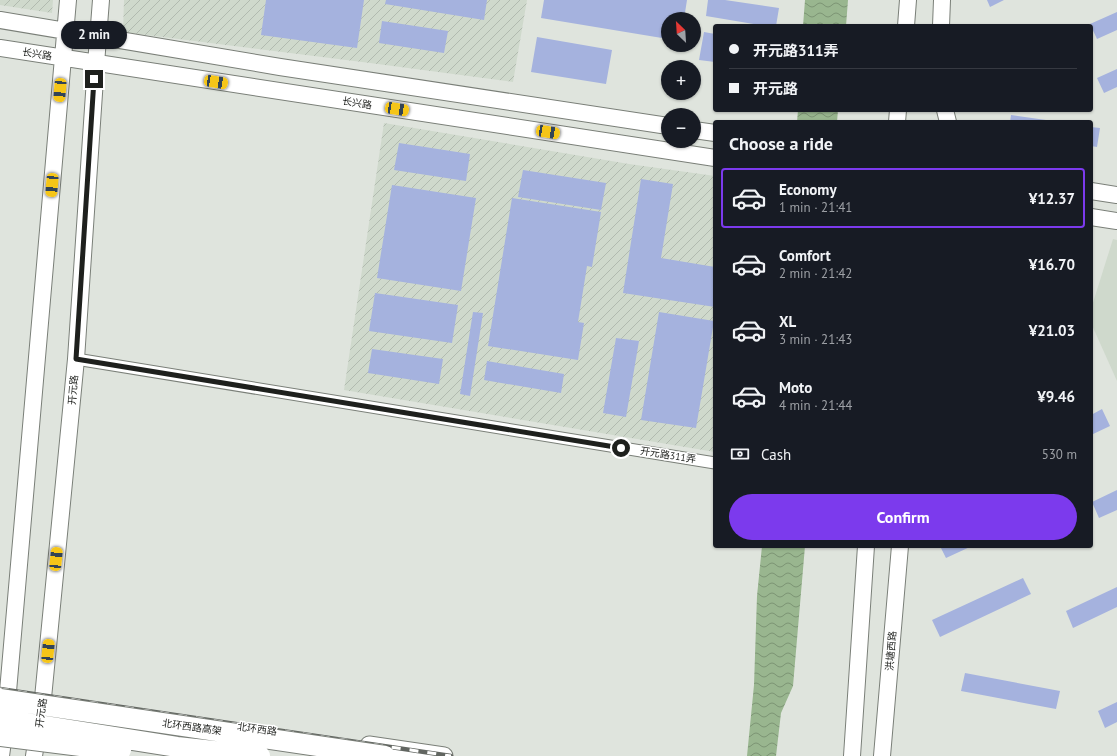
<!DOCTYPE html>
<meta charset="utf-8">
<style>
body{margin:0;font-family:"PT Sans","Noto Sans SC",sans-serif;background:#242831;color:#f1f3f6;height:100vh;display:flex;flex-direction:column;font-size:15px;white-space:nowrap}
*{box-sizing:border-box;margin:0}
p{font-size:13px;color:#9ea1a6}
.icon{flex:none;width:22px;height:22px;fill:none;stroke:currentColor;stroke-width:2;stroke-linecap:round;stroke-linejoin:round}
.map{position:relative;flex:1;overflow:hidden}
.sheet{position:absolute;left:713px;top:120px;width:380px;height:428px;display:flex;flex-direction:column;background:#171b24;border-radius:4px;box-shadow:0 1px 3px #0004}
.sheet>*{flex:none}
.top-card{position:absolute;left:713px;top:24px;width:380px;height:88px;border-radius:4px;box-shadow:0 1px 3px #0004;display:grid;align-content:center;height:88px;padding:0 16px;background:#171b24}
.needle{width:26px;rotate:335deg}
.fabs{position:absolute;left:661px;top:12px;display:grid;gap:8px}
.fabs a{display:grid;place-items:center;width:40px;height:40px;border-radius:50%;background:#171b24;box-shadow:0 1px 3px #0004;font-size:20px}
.end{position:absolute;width:18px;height:18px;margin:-9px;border:5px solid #1e201d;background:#fff;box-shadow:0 0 0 2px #fff}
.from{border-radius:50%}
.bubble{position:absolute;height:28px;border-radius:14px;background:#171b24;box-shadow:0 1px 3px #0004;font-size:13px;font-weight:800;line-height:28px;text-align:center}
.car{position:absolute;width:12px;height:24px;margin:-12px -6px;border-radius:5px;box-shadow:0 0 3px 1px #0007;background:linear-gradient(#f5c518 24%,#345 0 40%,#f5c518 0 76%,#345 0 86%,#f5c518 0)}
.top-card b{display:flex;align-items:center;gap:14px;height:38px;font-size:15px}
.top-card b+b{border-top:1px solid #363941}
.top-card i{width:10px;height:10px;background:#f1f3f6}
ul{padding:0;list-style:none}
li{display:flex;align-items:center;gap:12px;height:60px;margin:0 8px 6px;padding:0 8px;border:2px solid transparent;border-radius:4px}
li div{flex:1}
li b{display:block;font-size:15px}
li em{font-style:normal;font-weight:800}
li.current{border-color:#7c3aed}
li>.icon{width:36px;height:36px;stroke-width:1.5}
h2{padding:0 16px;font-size:18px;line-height:48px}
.pay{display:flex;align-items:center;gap:10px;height:44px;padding:0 16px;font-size:15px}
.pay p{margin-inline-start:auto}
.button{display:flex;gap:8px;margin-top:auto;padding:8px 16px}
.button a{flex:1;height:46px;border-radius:24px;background:#7c3aed;color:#fff;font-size:16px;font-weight:800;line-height:46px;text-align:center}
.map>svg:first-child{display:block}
.built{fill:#cfd9cc}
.industrial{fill:url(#industrial-furrows)}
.water{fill:url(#water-waves)}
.building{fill:#a5b2de}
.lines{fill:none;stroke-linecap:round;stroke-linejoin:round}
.street-casing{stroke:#7a7f78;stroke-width:13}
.secondary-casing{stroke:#7a7f78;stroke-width:18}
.primary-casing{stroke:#7a7f78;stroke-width:19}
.street{stroke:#fff;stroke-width:11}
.secondary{stroke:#fff;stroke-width:16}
.primary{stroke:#fff;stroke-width:17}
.rail-casing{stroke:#626661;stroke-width:4.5}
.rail{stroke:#fff;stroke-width:3;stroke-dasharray:9;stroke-linecap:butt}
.highway-bridge-casing{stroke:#7a7f78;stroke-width:22;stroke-linecap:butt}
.highway-bridge{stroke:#fff;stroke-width:20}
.route{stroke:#1e201d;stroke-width:5}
.labels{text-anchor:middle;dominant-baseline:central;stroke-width:3;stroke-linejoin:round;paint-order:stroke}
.street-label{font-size:10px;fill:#1e201d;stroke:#fff}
</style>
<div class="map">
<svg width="1117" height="756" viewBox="0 0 1117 756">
<defs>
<pattern id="industrial-furrows" width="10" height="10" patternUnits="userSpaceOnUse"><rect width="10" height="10" fill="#cfd9cc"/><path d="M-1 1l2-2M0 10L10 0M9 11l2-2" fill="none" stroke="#b1baaf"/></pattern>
<pattern id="water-waves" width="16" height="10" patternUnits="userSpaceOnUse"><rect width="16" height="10" fill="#99b68f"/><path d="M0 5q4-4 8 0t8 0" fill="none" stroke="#7c9474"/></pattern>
</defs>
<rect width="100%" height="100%" fill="#dfe4dd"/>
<path class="built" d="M1113,239L1117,240V381L1091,323V309Z"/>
<path class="industrial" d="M0,0H53L52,13L0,5Z
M124,0H527L513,82L370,63L123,32Z
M384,123L629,164L715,176V452L344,390Z"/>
<path class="water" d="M805,0H848L846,26H803Z
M798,110H838L837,122H797Z
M762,546H805L793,686L781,713L776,756H747L754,685L757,596Z"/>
<path class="building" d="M266,0H364L357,48L261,35Z
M386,0H487L484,20L385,4Z
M544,0H687L684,19H668V39L541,18Z
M708,0H725L779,8L776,26H766L706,16Z
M987,0H1004L990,7Z
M1117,12V30L1097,39L1090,24Z
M382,21L448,31L444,53L379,43Z
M704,32L715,34V62L699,60Z
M537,37L612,50L606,84L531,72Z
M1117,69V87L1104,93L1097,78Z
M1011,115L1053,121V122H1010Z
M1091,127L1100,128L1097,147L1091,146Z
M399,143L470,154L466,181L394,170Z
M523,170L606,183L601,210L518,197Z
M641,179L673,184L661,258L715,267V307L623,293Z
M392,185L476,198L461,291L377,278Z
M512,198L601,212L592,267L587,266L578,322L584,323L578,360L488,346Z
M375,293L458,305L452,343L369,331Z
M473,312L483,313L470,396L460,394Z
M659,312L714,321L696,428L641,420Z
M616,338L639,341L626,417L603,413Z
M372,349L443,359L439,384L368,373Z
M487,361L564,374L561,393L484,380Z
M1102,409L1110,426L1091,435V415Z
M1117,490V510L1099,518L1092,502Z
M940,546H972L946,558Z
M1023,578L1031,594L940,637L932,620Z
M1117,587V607L1073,628L1066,611Z
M965,673L1060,691L1056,709L961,691Z
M1117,702V722L1105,728L1098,711Z"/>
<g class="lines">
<g class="street-casing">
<path id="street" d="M76,359L715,463"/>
</g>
<g class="secondary-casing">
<path id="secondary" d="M0,20L280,67L668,126
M906,26L908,0
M941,26L942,0
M0,48L715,158
M945,110L948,122
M897,122L898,110
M694,130L715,133
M1091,191L1117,195
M1091,217L1117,221
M1,756L5,726L68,0
M34,756L43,698L76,359L96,64L101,0
M852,756L866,546
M882,756L900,546"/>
</g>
<g class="primary-casing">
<path id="primary" d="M369,745L444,756"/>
</g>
<use href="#street" class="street"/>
<use href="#secondary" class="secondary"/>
<use href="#primary" class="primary"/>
<g class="rail-casing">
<path id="rail" d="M0,689L451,756
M0,703L354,756"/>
</g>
<use href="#rail" class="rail"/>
<g class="highway-bridge-casing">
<path id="highway-bridge" d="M0,699L385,756
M0,719L177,747L260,756
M0,736L104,749L121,750"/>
</g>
<use href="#highway-bridge" class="highway-bridge"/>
</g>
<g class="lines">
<path class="route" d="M94,79L76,359L621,448"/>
</g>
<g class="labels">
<g class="street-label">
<text transform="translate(37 54) rotate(9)">长兴路</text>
<text transform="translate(357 103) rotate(9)">长兴路</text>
<text transform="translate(73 390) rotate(-85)">开元路</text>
<text transform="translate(668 455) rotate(9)">开元路311弄</text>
<text transform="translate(891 651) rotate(-85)">洪塘西路</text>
<text transform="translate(41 713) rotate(-82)">开元路</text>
<text transform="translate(192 727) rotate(8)">北环西路高架</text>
<text transform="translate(257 729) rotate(8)">北环西路</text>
</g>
</g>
</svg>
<div class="fabs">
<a><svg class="needle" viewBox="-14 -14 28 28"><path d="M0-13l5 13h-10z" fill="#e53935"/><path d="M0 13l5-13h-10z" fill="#9ea1a6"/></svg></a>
<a>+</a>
<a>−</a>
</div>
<i class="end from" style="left:621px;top:448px"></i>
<i class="end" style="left:94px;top:79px"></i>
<div class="bubble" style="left:61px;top:21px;width:66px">2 min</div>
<i class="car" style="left:216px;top:82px;rotate:99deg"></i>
<i class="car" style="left:60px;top:90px;rotate:185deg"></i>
<i class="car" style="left:397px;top:109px;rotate:99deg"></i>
<i class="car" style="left:548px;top:132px;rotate:99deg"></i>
<i class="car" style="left:52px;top:185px;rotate:185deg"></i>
<i class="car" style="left:56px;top:559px;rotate:6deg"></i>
<i class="car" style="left:48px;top:651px;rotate:6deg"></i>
<div class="top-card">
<b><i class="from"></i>开元路311弄</b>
<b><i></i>开元路</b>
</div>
<section class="sheet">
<h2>Choose a ride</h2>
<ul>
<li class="current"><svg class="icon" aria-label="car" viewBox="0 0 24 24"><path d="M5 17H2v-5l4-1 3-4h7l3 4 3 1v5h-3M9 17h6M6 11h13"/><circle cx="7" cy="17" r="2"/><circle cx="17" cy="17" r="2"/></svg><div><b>Economy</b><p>1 min · 21:41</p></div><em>¥12.37</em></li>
<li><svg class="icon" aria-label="car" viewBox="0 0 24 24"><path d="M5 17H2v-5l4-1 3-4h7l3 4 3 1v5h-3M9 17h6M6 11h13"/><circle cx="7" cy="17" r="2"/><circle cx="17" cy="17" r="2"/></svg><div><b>Comfort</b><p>2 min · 21:42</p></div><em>¥16.70</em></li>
<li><svg class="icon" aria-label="car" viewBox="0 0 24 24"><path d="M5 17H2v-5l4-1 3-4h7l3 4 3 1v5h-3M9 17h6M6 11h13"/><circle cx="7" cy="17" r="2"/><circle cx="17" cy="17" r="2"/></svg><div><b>XL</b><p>3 min · 21:43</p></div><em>¥21.03</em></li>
<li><svg class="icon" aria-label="car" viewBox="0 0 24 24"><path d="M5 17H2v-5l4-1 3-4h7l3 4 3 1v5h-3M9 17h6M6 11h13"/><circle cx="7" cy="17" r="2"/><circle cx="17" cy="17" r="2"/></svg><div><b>Moto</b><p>4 min · 21:44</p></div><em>¥9.46</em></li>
</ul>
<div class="pay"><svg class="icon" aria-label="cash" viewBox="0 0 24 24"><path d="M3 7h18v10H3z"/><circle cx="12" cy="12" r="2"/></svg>Cash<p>530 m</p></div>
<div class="button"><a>Confirm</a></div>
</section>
</div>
